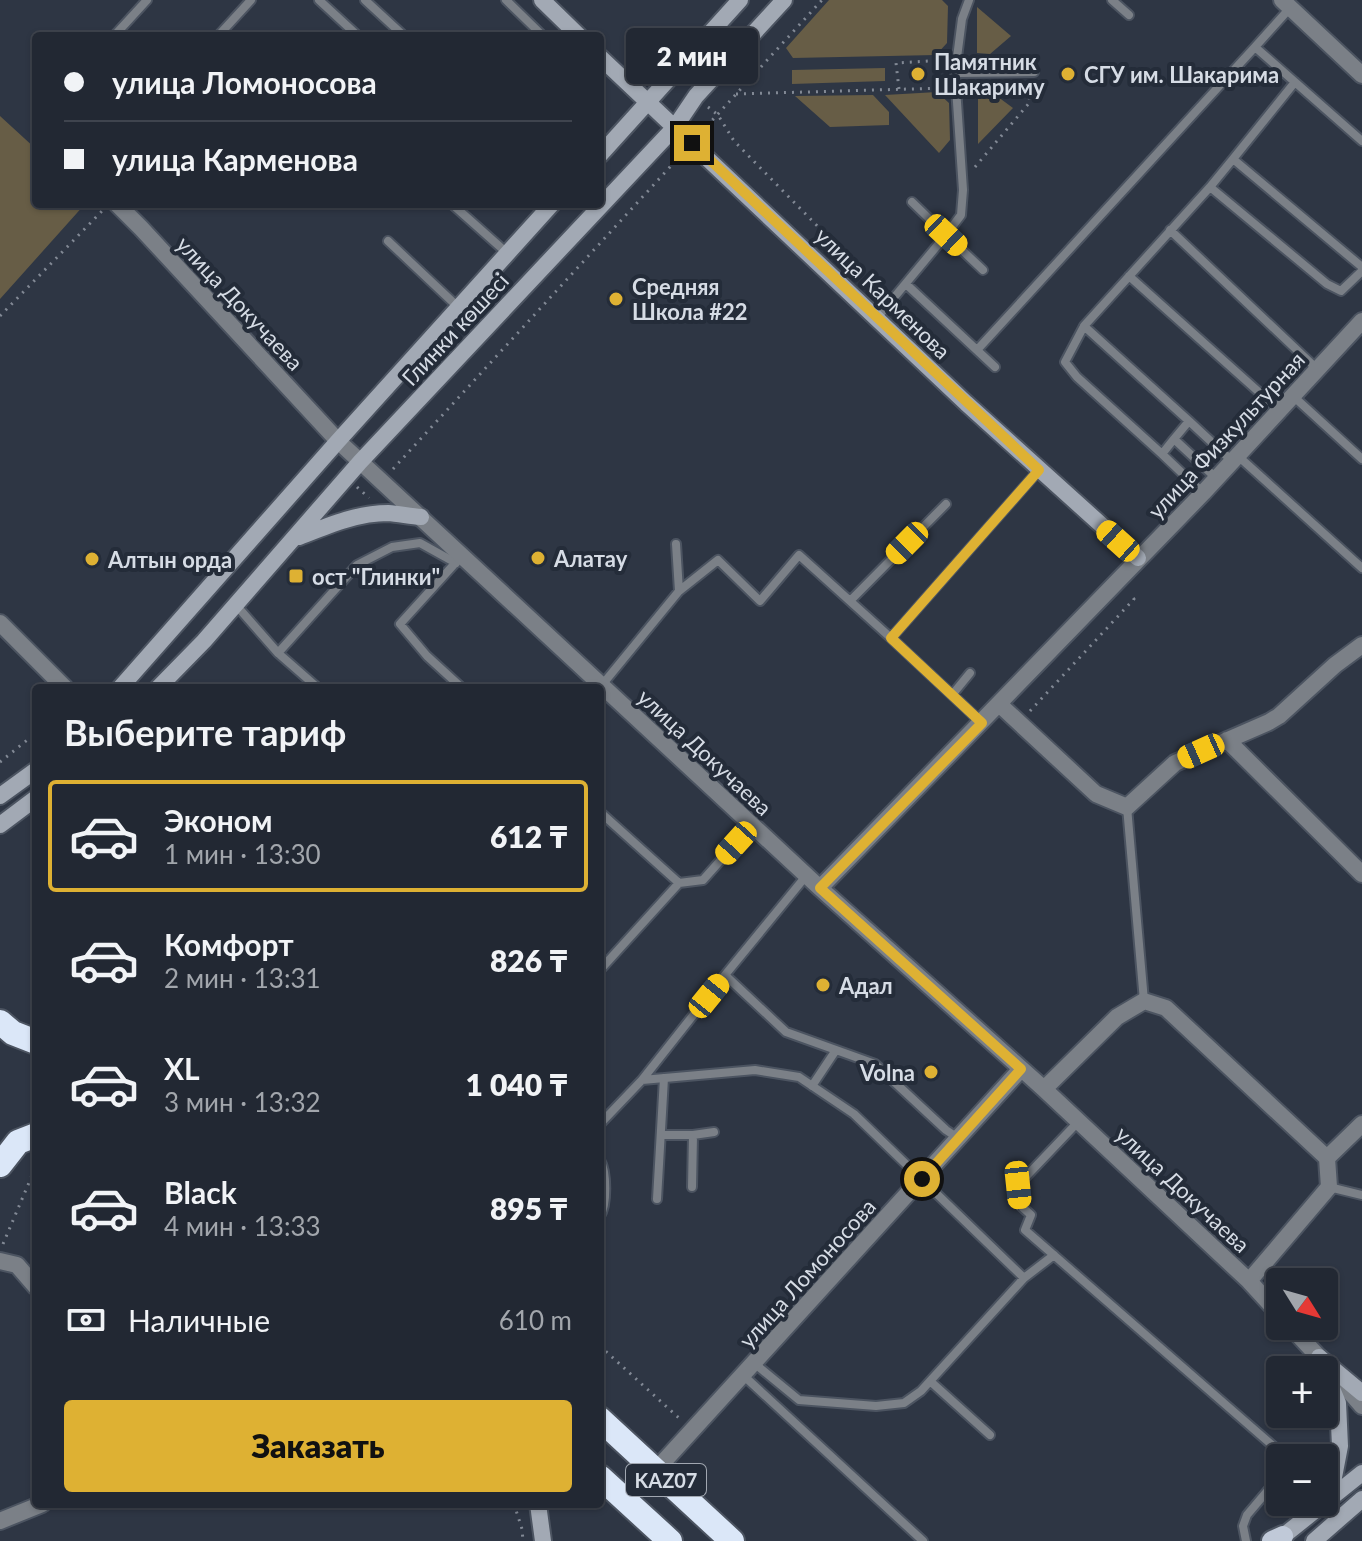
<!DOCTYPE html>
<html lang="ru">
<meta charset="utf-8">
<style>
body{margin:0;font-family:Lato,sans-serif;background:#2e343f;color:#f1f3f6;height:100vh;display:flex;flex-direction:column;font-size:30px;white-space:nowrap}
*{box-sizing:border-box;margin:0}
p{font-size:26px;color:#a2a6ac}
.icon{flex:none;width:44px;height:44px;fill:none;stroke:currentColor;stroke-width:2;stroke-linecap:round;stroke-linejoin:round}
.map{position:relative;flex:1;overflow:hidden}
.panel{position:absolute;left:32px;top:684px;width:572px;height:824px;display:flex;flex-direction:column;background:#222833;border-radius:8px;box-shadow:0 2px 6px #0004,0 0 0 2px #3f444e}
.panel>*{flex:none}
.hud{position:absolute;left:32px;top:32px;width:572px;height:176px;border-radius:8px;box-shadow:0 2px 6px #0004,0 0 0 2px #3f444e;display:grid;align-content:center;height:176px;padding:0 32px;background:#222833}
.needle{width:52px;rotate:127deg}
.tools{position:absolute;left:1266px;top:1268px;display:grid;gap:16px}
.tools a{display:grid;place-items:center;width:72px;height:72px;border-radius:8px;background:#222833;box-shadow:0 2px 6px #0004,0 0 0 2px #3f444e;font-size:40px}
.end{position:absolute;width:36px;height:36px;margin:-18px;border:10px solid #deb133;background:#111;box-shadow:0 0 0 4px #111}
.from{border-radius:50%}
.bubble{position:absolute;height:56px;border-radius:8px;background:#222833;box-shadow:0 2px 6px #0004,0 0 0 2px #3f444e;font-size:26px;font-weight:800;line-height:56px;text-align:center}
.car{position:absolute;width:24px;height:48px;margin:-24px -12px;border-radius:10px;box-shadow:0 0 6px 2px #0007;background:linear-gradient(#f5c518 24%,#345 0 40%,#f5c518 0 76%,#345 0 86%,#f5c518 0)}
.hud b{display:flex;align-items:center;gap:28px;height:76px;font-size:30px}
.hud b+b{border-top:2px solid #3f444e}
.hud i{width:20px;height:20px;background:#f1f3f6}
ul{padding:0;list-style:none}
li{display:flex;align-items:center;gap:24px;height:112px;margin:0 16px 12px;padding:0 16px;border:4px solid transparent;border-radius:8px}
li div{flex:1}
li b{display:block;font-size:30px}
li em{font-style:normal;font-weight:800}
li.selected{border-color:#deb133}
li>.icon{width:72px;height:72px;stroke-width:1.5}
h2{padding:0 32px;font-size:36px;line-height:96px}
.pay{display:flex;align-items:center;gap:20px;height:88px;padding:0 32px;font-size:30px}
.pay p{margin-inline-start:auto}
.action{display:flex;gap:16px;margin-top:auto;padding:16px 32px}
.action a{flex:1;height:92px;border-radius:8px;background:#deb133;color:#111;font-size:32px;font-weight:800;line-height:92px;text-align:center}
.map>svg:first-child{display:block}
.green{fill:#675d46}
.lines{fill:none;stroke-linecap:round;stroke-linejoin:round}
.lane-casing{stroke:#4c5461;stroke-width:12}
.street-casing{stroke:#4c5461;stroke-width:20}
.secondary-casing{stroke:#4c5461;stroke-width:20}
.primary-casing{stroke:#4c5461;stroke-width:24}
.highway-casing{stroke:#4c5461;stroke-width:28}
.path{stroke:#828995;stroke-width:3;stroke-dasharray:2 6;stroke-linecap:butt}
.lane{stroke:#7b8087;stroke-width:8}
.street{stroke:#7b8087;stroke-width:16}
.secondary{stroke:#a2a9b4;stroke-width:16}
.primary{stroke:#c0c9d8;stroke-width:20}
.highway{stroke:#dbe7f8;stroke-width:24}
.route{stroke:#deb133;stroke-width:10}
.poi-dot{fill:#deb133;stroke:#242c39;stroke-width:3}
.labels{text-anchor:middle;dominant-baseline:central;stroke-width:8;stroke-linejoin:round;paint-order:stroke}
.shield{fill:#242c39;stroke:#a1a7b1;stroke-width:2}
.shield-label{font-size:20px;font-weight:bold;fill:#d6dce5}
.poi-label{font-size:22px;font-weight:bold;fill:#d6dce5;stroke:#242c39;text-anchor:start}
.street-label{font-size:22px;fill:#d6dce5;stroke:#242c39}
</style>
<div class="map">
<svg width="1362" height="1541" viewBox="0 0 1362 1541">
<rect width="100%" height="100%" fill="#2e3644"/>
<path class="green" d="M829,0H942L948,6L947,43L936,55L793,58L786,48Z
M977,7L1011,36L990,54L977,53Z
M885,68V81L792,84V70Z
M978,91H990L1013,108L978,144Z
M937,92L949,103L950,140L939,153L885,95Z
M873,95L889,112V125L830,127L795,96Z
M0,116L36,149V204H85L0,299Z"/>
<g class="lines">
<g class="lane-casing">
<path id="lane" d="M319,0L358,36
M365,0L404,36
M506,0L543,36
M1112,0L1129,15
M1290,8L1255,47L1362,141
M114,36L147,0
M218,36L251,0
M955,73L1034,72
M1295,82L1233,159L1362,267
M1233,159L1210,187L1327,284L1341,291L1362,271
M1210,187L1084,326L1065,362L1077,377L1162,454L1174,439L1216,478
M912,202L946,235L961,215L963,190L955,73L962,19L969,0
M453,205L507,253
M1170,230L1317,369
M388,241L458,307
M1129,276L1279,410
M906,284L995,367
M877,318L946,235L983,270
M1084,326L1189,421L1174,439
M977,350L1255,47
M1293,396L1362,459
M1189,421L1232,461
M1162,454L1203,493
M1238,456L1362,568
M458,560L400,624L427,656L462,688
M679,591L718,560L760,601L799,555L891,638
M850,601L946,504
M236,605L278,653L357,565L392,547L420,543L456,563
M278,653L318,688
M602,685L679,591L676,544
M952,695L970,673
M981,722L891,638L1039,470
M1127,807L1144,1001
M600,812L679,883L703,880L752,825
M806,876L725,975L786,1032L875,1064L946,1130L958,1138
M600,970L679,883
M642,1080L725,975
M812,1086L836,1050
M1078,1122L1018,1185L1021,1206L1031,1215L1025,1230L1287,1458
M600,1124L642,1080L755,1070L799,1077L854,1114L1024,1278L1054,1255
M661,1135H693L692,1187
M693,1135L714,1132
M600,1160C607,1172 607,1205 600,1216
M1329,1187L1362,1195
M657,1199L664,1078
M754,1363L799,1400L876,1406L904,1403L921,1391L1024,1278
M744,1376L923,1541
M930,1381L990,1435
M1246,1541L1243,1526L1247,1515L1280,1476"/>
</g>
<g class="street-casing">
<path id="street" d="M1282,0L1362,75
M117,204L141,228L338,441L820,888L1044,1089L1249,1281L1280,1315
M0,623L65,688
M999,704L1096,794L1127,807L1175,763L1269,722L1279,716L1335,665L1362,645
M1227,740L1362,874
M820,888L1203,493L1362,321
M1044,1089L1117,1017L1144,1001L1166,1008L1327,1158L1329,1187L1249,1281
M1327,1158L1362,1124
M0,1261L17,1265L36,1287
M1290,1326L1327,1366
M1342,1383L1362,1406
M656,1470L1021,1069
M0,1521L42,1504"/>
</g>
<g class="secondary-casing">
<path id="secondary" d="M542,0L579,36
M600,57L966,403L1138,558
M600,155L740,0
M299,537C327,526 357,513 388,513C399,514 410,516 421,517
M120,688L338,441L552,204
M158,688L204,641L360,462L675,127L696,96L784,0
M0,796L36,770
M0,825L36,798
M1319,1357L1338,1403L1340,1446L1330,1498
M1320,1358L1362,1393
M538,1504L543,1541
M1277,1541L1362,1473
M1314,1541L1362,1499"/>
</g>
<g class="primary-casing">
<path id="primary" d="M1272,1541L1283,1536"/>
</g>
<g class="highway-casing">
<path id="highway" d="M0,1022L13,1033L36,1042
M0,1165L18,1142L36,1135
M600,1419L732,1541
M600,1477L670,1541"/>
</g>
<path class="path" d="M899,89L896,63L945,60
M736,94L945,88
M708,107L718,115L734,141L883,293
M707,126L822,0
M975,167L1030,102L1026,84
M0,316L103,210
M393,469L681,155
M357,487L369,498
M1030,711L1134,599L1129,594
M0,762L36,733
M3,1244L36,1166
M600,1346L680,1419
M514,1504L522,1529L523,1541"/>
<use href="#lane" class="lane"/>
<use href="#street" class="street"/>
<use href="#secondary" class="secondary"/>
<use href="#primary" class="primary"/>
<use href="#highway" class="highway"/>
</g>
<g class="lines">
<path class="route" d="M692,143L1039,470L891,638L982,723L820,888L1021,1069L922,1179"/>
</g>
<g class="poi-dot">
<circle cx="918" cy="74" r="8"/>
<circle cx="1068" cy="74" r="8"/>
<circle cx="616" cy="299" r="8"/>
<circle cx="538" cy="558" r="8"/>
<circle cx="92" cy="559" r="8"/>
<rect x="288" y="568" width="16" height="16" rx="4"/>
<circle cx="823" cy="985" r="8"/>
<circle cx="931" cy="1072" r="8"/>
</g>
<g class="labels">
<rect class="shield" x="626" y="1464" width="80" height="32" rx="6"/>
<g class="shield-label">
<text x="666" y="1480">KAZ07</text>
</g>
<g class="poi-label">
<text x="934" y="61">Памятник<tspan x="934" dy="25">Шакариму</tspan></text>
<text x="1084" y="74">СГУ им. Шакарима</text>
<text x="632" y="286">Средняя<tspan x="632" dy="25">Школа #22</tspan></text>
<text x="554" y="558">Алатау</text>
<text x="108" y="559">Алтын орда</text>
<text x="312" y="576">ост "Глинки"</text>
<text x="839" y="985">Адал</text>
<text x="915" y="1072" text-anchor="end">Volna</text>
</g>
<g class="street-label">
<text transform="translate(883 293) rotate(44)">улица Карменова</text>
<text transform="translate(240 303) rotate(47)">улица Докучаева</text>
<text transform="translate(455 329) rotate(-47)">Глинки көшесі</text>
<text transform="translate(1226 435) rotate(-47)">улица Физкультурная</text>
<text transform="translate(705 752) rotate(43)">улица Докучаева</text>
<text transform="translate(1183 1189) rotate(43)">улица Докучаева</text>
<text transform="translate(807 1273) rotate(-48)">улица Ломоносова</text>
</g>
</g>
</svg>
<div class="tools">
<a><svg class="needle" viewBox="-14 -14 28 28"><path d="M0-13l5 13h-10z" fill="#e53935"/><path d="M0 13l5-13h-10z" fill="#a2a6ac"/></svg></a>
<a>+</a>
<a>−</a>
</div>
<i class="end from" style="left:922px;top:1179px"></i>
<i class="end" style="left:692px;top:143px"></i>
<div class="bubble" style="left:626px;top:28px;width:132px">2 мин</div>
<i class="car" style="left:946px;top:235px;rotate:133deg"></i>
<i class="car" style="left:1118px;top:541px;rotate:312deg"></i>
<i class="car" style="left:907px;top:543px;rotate:225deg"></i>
<i class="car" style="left:1201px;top:751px;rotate:246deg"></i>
<i class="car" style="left:736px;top:843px;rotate:222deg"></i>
<i class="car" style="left:709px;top:996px;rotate:39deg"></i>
<i class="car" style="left:1018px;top:1185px;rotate:174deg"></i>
<div class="hud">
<b><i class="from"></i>улица Ломоносова</b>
<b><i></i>улица Карменова</b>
</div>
<section class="panel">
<h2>Выберите тариф</h2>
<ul>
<li class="selected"><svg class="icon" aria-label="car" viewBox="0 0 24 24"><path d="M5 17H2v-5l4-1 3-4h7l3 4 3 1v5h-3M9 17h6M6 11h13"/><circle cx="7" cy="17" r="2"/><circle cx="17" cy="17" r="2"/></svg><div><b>Эконом</b><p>1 мин · 13:30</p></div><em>612 ₸</em></li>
<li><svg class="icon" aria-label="car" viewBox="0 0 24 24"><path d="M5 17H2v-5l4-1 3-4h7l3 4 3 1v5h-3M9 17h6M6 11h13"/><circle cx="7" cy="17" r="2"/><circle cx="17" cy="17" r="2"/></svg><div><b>Комфорт</b><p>2 мин · 13:31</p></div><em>826 ₸</em></li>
<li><svg class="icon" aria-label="car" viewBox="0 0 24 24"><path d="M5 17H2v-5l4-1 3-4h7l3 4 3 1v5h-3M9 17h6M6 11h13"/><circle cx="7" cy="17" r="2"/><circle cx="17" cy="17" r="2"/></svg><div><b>XL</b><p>3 мин · 13:32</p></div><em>1 040 ₸</em></li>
<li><svg class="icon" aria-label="car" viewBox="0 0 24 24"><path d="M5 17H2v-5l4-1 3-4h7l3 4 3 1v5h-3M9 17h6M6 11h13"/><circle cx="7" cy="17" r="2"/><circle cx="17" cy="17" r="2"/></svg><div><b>Black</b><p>4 мин · 13:33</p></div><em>895 ₸</em></li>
</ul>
<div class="pay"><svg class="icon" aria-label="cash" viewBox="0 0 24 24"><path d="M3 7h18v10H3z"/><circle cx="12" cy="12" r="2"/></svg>Наличные<p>610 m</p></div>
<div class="action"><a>Заказать</a></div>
</section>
</div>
